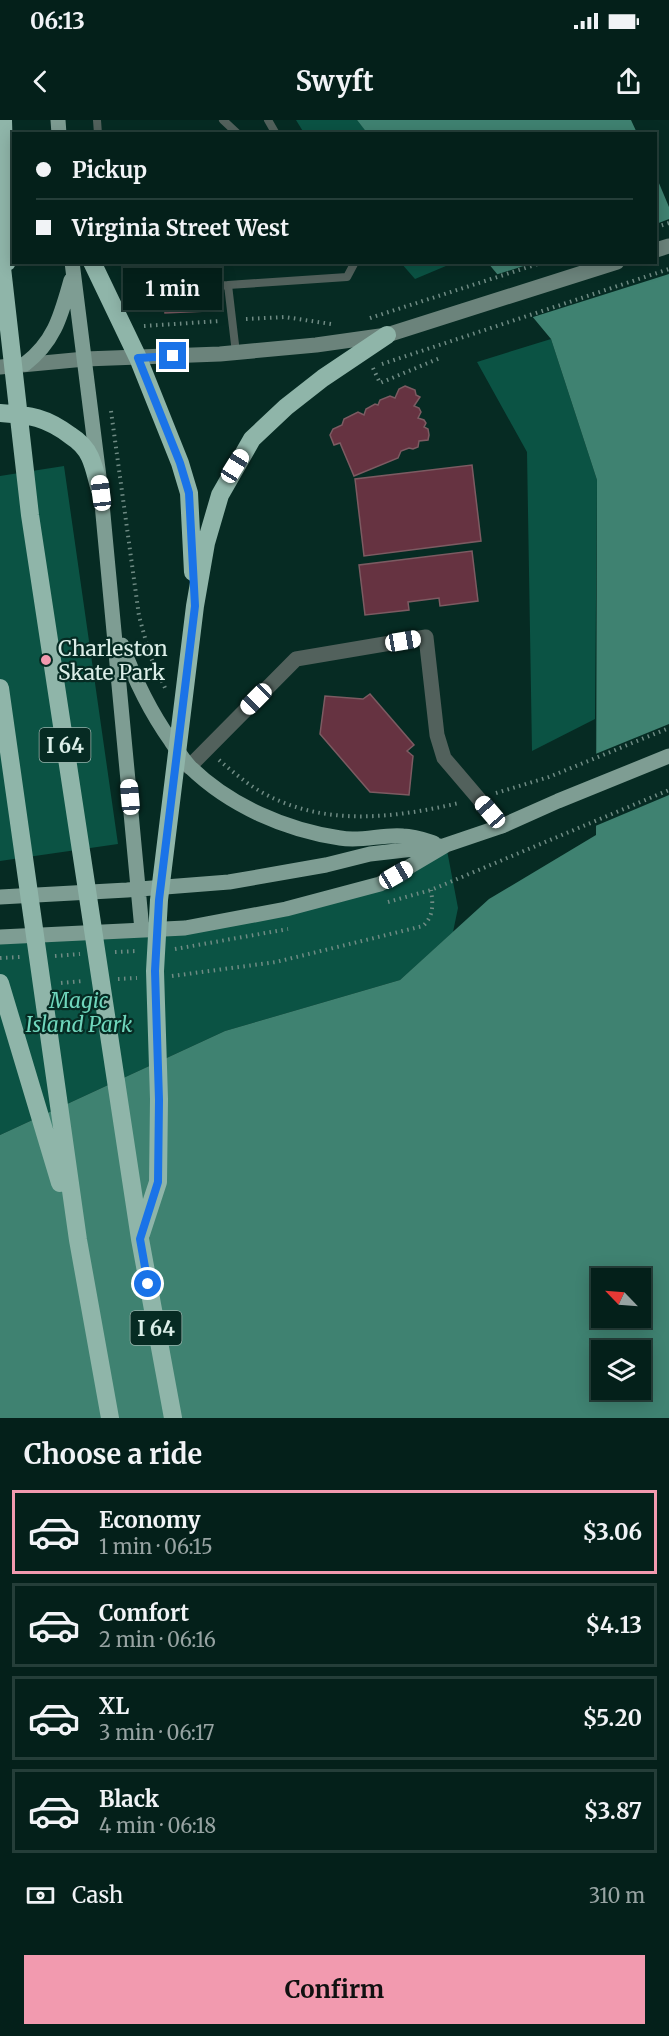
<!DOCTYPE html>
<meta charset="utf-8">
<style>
body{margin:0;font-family:Merriweather,serif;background:#122d27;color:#f1f3f6;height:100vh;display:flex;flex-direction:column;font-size:22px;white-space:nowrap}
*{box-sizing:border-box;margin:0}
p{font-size:20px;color:#97a3a2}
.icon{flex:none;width:33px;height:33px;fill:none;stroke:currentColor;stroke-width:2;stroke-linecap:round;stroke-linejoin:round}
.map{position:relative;height:1298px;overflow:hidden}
.sheet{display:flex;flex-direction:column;background:#04201a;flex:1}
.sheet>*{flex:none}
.guide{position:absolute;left:12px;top:12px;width:645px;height:132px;border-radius:0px;box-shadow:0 3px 15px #0003,0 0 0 2px #253e39;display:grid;align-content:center;height:132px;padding:0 24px;background:#04201a}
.needle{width:39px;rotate:295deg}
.tools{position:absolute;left:591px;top:1148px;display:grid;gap:12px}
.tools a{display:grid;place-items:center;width:60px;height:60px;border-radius:0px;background:#04201a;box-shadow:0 3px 15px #0003,0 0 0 2px #253e39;font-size:30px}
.end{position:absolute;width:27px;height:27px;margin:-14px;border:8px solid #1a73e8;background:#fff;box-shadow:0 0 0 3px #fff}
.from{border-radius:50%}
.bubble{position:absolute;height:42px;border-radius:0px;background:#04201a;box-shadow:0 3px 15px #0003,0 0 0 2px #253e39;font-size:20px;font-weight:700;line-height:42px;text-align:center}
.car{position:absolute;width:18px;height:36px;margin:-18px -9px;border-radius:8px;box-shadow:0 0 4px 2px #0007;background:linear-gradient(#fff 24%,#345 0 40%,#fff 0 76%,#345 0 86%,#fff 0)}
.guide b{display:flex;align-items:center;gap:21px;height:57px;font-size:22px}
.guide b+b{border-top:2px solid #253e39}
.guide i{width:15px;height:15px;background:#f1f3f6}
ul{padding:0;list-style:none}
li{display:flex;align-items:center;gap:18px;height:84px;margin:0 12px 9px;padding:0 12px;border:3px solid #253e39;border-radius:0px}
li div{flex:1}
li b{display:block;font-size:22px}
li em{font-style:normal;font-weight:700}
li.current{border-color:#f29aaf}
li>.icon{width:54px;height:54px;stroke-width:1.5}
h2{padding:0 24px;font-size:27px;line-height:72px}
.pay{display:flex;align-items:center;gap:15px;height:66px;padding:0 24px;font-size:22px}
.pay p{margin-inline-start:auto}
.action{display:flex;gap:12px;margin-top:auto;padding:12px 24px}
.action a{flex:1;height:69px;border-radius:0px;background:#f29aaf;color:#111;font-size:24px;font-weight:700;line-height:69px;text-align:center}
.status{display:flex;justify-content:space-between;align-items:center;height:42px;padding:0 30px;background:#04201a;direction:ltr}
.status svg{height:16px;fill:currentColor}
header{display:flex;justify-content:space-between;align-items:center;height:78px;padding:0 24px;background:#04201a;font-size:27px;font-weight:700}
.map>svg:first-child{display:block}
.green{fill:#0b5344}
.water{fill:#3f8271;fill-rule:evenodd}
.pier{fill:#062b23}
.building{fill:#663341;stroke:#7c5b62;stroke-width:1.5}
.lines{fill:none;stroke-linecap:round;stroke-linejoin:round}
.path{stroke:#6f8b84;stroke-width:4;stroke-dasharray:1.5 4.5;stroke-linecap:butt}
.lane{stroke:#52615c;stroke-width:8}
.street{stroke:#52615c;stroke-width:15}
.secondary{stroke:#6b837b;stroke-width:15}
.primary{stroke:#7e9d93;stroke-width:15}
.highway{stroke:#8fb5a9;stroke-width:18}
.route{stroke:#1a73e8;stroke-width:8}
.poi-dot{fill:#f29aaf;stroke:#062b23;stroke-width:2}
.labels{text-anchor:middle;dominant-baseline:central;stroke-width:4.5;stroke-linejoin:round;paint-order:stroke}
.shield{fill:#062b23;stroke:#9bb4ad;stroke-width:1.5}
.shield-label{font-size:20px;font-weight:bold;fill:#dbeee8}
.poi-label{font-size:21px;fill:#dbeee8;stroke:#062b23;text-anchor:start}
.park-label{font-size:21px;font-style:italic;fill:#6fd6bc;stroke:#062b23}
</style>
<div class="status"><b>06:13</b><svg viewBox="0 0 49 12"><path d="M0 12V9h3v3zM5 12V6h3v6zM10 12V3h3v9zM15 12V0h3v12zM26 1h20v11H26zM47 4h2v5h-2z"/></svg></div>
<header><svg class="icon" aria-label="back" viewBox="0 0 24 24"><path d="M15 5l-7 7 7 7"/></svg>Swyft<svg class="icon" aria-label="share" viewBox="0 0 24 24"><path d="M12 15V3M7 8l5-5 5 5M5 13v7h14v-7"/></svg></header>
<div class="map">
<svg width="669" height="1298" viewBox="0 0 669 1298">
<rect width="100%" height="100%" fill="#062b23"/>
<path class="green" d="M296,0H357L368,13H304Z
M401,143H453L415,159Z
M551,219L597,360L595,599L532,631L527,332L477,242Z
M64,346L118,724L0,741V356Z
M446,725L458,788L453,812L400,860L225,911L0,1015V817L185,808L380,764Z"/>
<path class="water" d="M357,0H631L637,13L368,14Z
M656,56L669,87V1298H0V1015L225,911L400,860L489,779L596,715L597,360L551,219L488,143L656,142ZM602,1158H640V1197H602ZM602,1230H640V1269H602Z"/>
<path class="pier" d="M669,99V154L530,198L495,155L533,143L656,142V104Z
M669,604V675L593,707V635Z"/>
<path class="building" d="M139,142H189V144L139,147Z
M205,147L207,191L165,193L163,149Z
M405,266L415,270L416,275L420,277L414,286L419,288L421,292L418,298L424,300L426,303L424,307L428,309L429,315L428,320L419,321L418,327L413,329L409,328L401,331L398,338L354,356L340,323L334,325L330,315L333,309L342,305L344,299L358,292L364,295L366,289L375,284L378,285L380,280L390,276L395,278L399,269Z
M472,345L481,421L364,436L355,359Z
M472,431L478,481L440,486L439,478L408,482L409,490L365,495L359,445Z
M370,574L414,625L407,631L413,636L409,675L370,672L320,614L325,576L363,579Z"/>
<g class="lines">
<path class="path" d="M656,107L669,103
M370,198L544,142
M246,199L285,197L331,204
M144,206L220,201
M382,244L669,149
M373,248L380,263L440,238
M111,291L139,496L150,536L166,570
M219,640C233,652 247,664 263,673C325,707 394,698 459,683
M496,673L549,657L669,608
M388,782L431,770L669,670
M175,829L288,809
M115,832L137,831
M55,836L80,834
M0,838L20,837
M172,856L276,842L423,806C434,796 433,784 431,770
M118,859L137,858
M61,863L83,861"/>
<path class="lane" d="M97,0L98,14
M223,0L238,14
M268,0L276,14
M125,142C130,157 134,165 149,171L228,165
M236,233L228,165L347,157L355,142"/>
<path class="street" d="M189,647L296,539L426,517L437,615L444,638L502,706"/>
<path class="secondary" d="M656,130L669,126
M0,247L85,239L220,234L316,225L387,215L617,142"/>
<path class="primary" d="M58,0L59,14
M72,142L101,373L142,810
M25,244C55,221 61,195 71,160
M122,525C135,561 149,590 171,621C177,630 183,640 190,647C230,686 286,710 340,718C362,722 382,714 403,716C414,716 425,720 434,723
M0,777L127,770L229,762L326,745L370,734L440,726
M0,817L185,808L286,789L380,764L446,725L502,706L558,681L669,636"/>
<path class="highway" d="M3,0L7,142
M0,130L30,395L140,1119L173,1298
M92,142L138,238L180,343L189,373L193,452
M0,293C30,295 46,297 71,316C79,321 86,328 90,337C95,348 97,361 101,373
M0,568L78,1120L110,1298
M0,863L60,1063
M141,1114L158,1062L159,979L155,851L159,780L195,486L206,423L220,375L252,319L286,287L323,258L387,215"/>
</g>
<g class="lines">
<path class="route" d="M148,1164L140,1119L158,1062L159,980L155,851L159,780L195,486L189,373L180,343L138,238L173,236"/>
</g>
<circle class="poi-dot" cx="46" cy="540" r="6"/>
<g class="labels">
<g class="shield">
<rect x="39.5" y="608" width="51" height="34" rx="4.5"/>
<rect x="130.5" y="1191" width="51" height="34" rx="4.5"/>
</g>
<g class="shield-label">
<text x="65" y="625">I 64</text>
<text x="156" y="1208">I 64</text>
</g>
<g class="poi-label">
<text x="58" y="528">Charleston<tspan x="58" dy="24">Skate Park</tspan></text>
</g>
<g class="park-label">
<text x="79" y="880">Magic<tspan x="79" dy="24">Island Park</tspan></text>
</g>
</g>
</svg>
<div class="tools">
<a><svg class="needle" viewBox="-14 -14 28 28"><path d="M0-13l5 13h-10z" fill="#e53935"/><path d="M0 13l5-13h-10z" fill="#97a3a2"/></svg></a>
<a><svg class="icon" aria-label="layers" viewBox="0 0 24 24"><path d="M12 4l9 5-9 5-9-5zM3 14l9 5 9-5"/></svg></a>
</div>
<i class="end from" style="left:148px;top:1164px"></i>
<i class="end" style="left:173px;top:236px"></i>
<div class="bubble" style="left:123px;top:148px;width:99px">1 min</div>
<i class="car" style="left:235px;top:346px;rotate:32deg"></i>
<i class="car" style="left:101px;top:373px;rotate:353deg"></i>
<i class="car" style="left:403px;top:521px;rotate:80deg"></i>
<i class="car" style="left:256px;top:579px;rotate:225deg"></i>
<i class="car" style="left:130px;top:677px;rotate:355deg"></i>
<i class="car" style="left:490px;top:692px;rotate:319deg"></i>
<i class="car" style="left:396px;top:755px;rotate:60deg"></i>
<div class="guide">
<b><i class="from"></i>Pickup</b>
<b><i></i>Virginia Street West</b>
</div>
</div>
<section class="sheet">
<h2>Choose a ride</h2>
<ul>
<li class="current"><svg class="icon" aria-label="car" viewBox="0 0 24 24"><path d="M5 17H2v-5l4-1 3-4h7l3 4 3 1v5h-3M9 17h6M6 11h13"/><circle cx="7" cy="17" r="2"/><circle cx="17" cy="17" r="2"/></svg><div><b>Economy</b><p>1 min · 06:15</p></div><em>$3.06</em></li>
<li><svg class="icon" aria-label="car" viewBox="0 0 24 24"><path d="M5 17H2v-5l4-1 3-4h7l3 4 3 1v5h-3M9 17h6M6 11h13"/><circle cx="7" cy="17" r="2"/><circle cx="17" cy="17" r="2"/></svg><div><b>Comfort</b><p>2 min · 06:16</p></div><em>$4.13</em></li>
<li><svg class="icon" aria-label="car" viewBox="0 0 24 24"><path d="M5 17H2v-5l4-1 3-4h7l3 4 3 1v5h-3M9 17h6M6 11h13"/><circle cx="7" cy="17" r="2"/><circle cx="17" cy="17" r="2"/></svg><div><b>XL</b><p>3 min · 06:17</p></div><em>$5.20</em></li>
<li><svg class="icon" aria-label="car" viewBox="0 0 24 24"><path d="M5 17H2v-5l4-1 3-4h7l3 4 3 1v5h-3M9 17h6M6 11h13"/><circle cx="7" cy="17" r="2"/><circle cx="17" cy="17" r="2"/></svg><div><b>Black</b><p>4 min · 06:18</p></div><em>$3.87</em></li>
</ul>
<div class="pay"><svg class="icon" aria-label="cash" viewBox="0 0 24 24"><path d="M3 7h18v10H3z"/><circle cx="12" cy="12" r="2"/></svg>Cash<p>310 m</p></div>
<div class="action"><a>Confirm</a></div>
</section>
